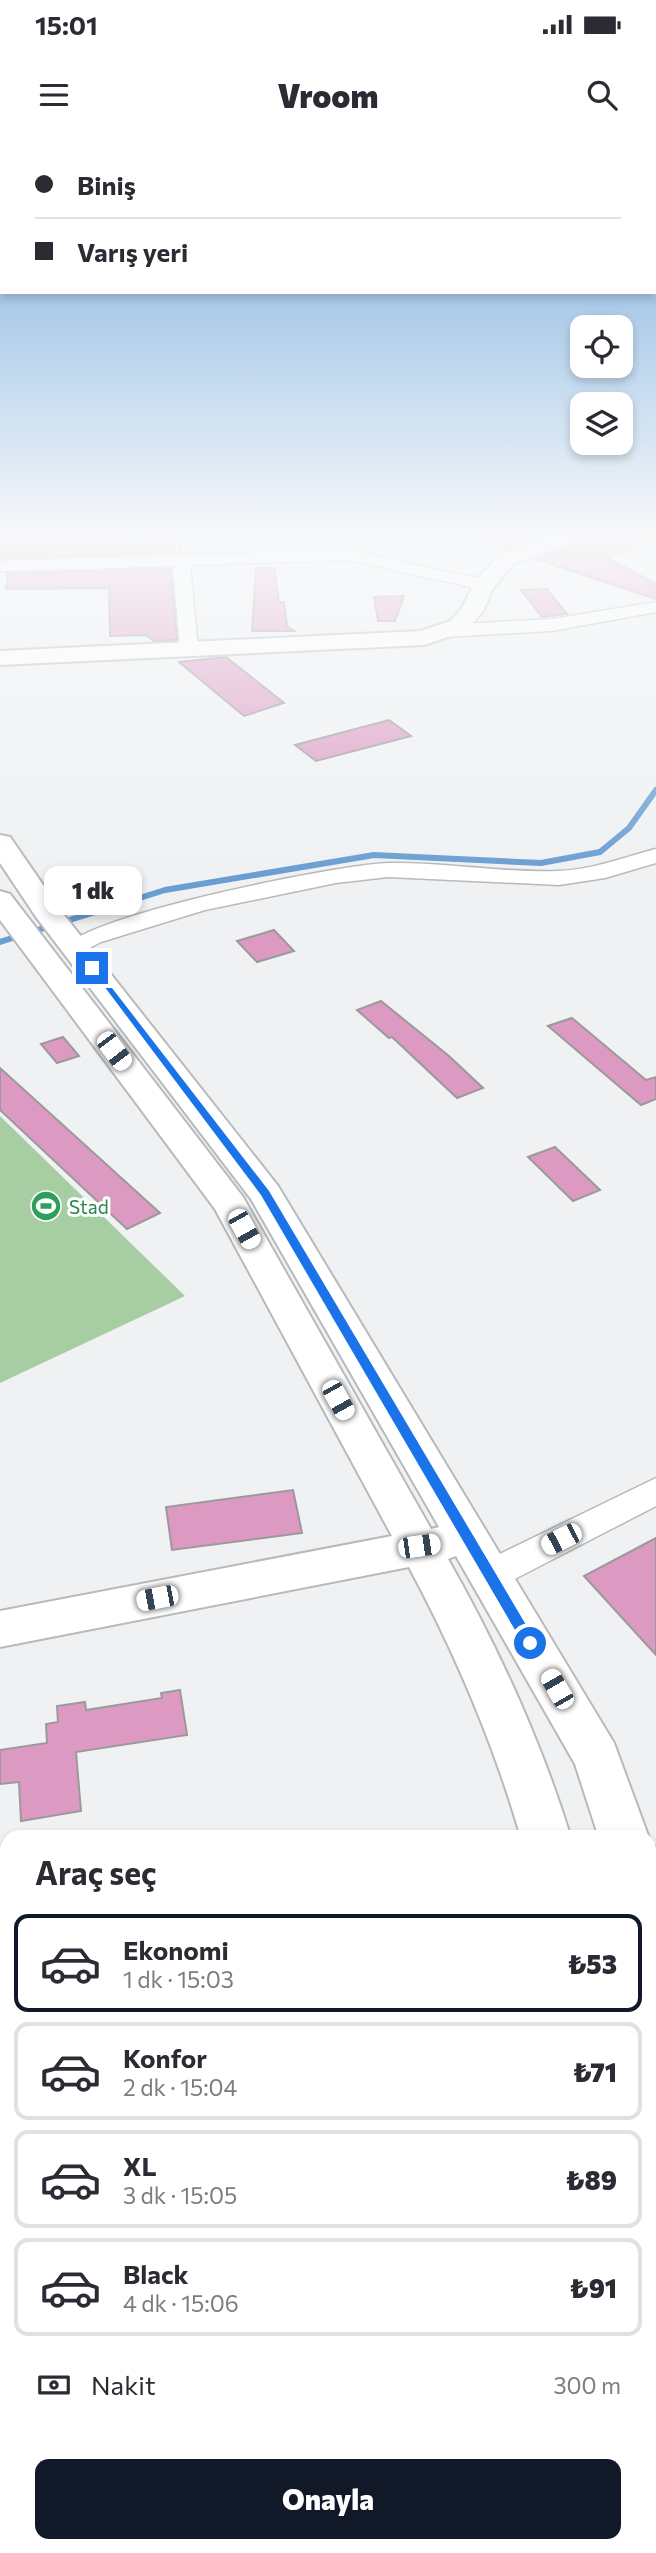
<!DOCTYPE html>
<html lang="tr">
<meta charset="utf-8">
<style>
body{margin:0;font-family:Commissioner,sans-serif;background:#f7f7f7;color:#2b2b33;height:100vh;display:flex;flex-direction:column;font-size:26px;white-space:nowrap}
*{box-sizing:border-box;margin:0}
p{font-size:23px;color:#7c7c81}
.icon{flex:none;width:38px;height:38px;fill:none;stroke:currentColor;stroke-width:2;stroke-linecap:round;stroke-linejoin:round}
.map{position:relative;flex:1;overflow:hidden}
.drawer{position:absolute;left:0px;top:1690px;width:656px;height:723px;display:flex;flex-direction:column;background:#fff;border-radius:21px 21px 0 0;box-shadow:0 4px 10px #0003}
.drawer>*{flex:none}
.top-card{position:absolute;left:0px;top:0px;width:656px;height:154px;box-shadow:0 4px 10px #0003;display:grid;align-content:center;height:154px;padding:0 35px;background:#fff}
.controls{position:absolute;left:570px;top:175px;display:grid;gap:14px}
.controls a{display:grid;place-items:center;width:63px;height:63px;border-radius:14px;background:#fff;box-shadow:0 4px 10px #0003;font-size:35px}
.end{position:absolute;width:32px;height:32px;margin:-16px;border:9px solid #1a73e8;background:#fff;box-shadow:0 0 0 4px #fff}
.from{border-radius:50%}
.bubble{position:absolute;height:49px;border-radius:14px;background:#fff;box-shadow:0 4px 10px #0003;font-size:23px;font-weight:800;line-height:49px;text-align:center}
.car{position:absolute;width:21px;height:42px;margin:-21px -10px;border-radius:9px;box-shadow:0 0 5px 2px #0007;background:linear-gradient(#fff 24%,#345 0 40%,#fff 0 76%,#345 0 86%,#fff 0)}
.top-card b{display:flex;align-items:center;gap:24px;height:66px;font-size:26px}
.top-card b+b{border-top:2px solid #e1e1e2}
.top-card i{width:18px;height:18px;background:#2b2b33}
ul{padding:0;list-style:none}
li{display:flex;align-items:center;gap:21px;height:98px;margin:0 14px 10px;padding:0 21px;border:4px solid #e1e1e2;border-radius:14px}
li div{flex:1}
li b{display:block;font-size:26px}
li em{font-style:normal;font-weight:800}
li.selected{border-color:#111827}
li>.icon{width:63px;height:63px;stroke-width:1.5}
h2{padding:0 35px;font-size:32px;line-height:84px}
.pay{display:flex;align-items:center;gap:18px;height:77px;padding:0 35px;font-size:26px}
.pay p{margin-inline-start:auto}
.cta{display:flex;gap:14px;margin-top:auto;padding:14px 35px}
.cta a{flex:1;height:80px;border-radius:14px;background:#111827;color:#fff;font-size:28px;font-weight:800;line-height:80px;text-align:center}
.status{display:flex;justify-content:space-between;align-items:center;height:49px;padding:0 35px;background:#fff;direction:ltr}
.status svg{height:19px;fill:currentColor}
header{display:flex;justify-content:space-between;align-items:center;height:91px;padding:0 35px;background:#fff;font-size:32px;font-weight:800}
.map>svg:first-child{display:block}
.built{fill:#e2e4ee}
.green{fill:#a7cda3}
.lines{fill:none;stroke-linecap:round;stroke-linejoin:round}
.stream{stroke:#6a9dd1;stroke-width:6}
.building{fill:#dc9ac3;stroke:#9b999a;stroke-width:2}
.street-casing{stroke:#b8b9bb;stroke-width:3}
.secondary-casing{stroke:#b8b9bb;stroke-width:4}
.street{fill:#fff;fill-rule:evenodd}
.secondary{fill:#fff;fill-rule:evenodd}
.route{fill:#1a73e8}
.labels{text-anchor:middle;dominant-baseline:central;stroke-width:6;stroke-linejoin:round;paint-order:stroke}
.leisure-label{font-size:19px;fill:#27864d;stroke:#fff;text-anchor:start}
</style>
<div class="status"><b>15:01</b><svg viewBox="0 0 49 12"><path d="M0 12V9h3v3zM5 12V6h3v6zM10 12V3h3v9zM15 12V0h3v12zM26 1h20v11H26zM47 4h2v5h-2z"/></svg></div>
<header><svg class="icon" aria-label="menu" viewBox="0 0 24 24"><path d="M4 6h16M4 12h16M4 18h16"/></svg>Vroom<svg class="icon" aria-label="search" viewBox="0 0 24 24"><circle cx="10" cy="10" r="6"/><path d="M15 15l6 6"/></svg></header>
<div class="map">
<svg width="656" height="2413" viewBox="0 0 656 2413">
<rect width="100%" height="100%" fill="#f0f1f3"/>
<path class="built" d="M7,1990V2406H535V2413H0V1991Z"/>
<path class="green" d="M0,976L185,1156L0,1243Z"/>
<g class="lines">
<path class="stream" d="M0,802L165,750L374,715L541,723L600,712L629,688L656,650"/>
</g>
<path class="building" d="M0,398H125L126,404L177,402L181,405V413L0,418Z
M486,398H537L508,410L485,402Z
M578,398H650L651,402L606,417L656,444V459L535,419L573,404Z
M256,428H274L279,462H284L287,486L294,491H252Z
M171,429L177,500L154,501L146,495L110,496L109,448L6,449L8,433Z
M547,449L567,474L542,477L521,450Z
M404,456L395,481H378L374,457Z
M226,517L284,563L244,576L179,522Z
M389,580L411,596L316,621L295,605Z
M274,790L294,811L257,822L237,801Z
M381,861L449,916L483,948L457,958L392,897L389,898L357,870Z
M572,878L646,940L656,937V959L641,965L548,886Z
M63,897L79,916L57,923L41,904Z
M0,928L160,1073L127,1089L0,970Z
M555,1007L600,1050L573,1061L528,1017Z
M293,1350L302,1393L172,1410L166,1367Z
M656,1398V1515L584,1436Z
M180,1550L187,1595L76,1612L81,1671L21,1681L19,1642L0,1644V1610L47,1603L46,1584L58,1582L57,1566L85,1562L86,1570L162,1558L161,1553Z"/>
<g class="lines">
<g class="street-casing">
<path id="street" d="M348,410L490,441L493,445L484,450L348,420L190,425L198,509L189,515L180,509L173,426L0,431V421Z
M656,462V472L552,491L444,497L435,491L444,485L552,479Z
M656,709V723L605,738L559,745L388,737L336,743L205,770L101,802L76,815L67,813L64,808C87,775 340,724 389,723C445,722 502,733 558,731C592,730 624,717 656,709Z
M656,1338V1366L503,1445L490,1449L477,1445L472,1435L477,1425Z
M656,1707V1745L649,1747V1709Z"/>
</g>
<g class="secondary-casing">
<path id="secondary" d="M545,398H575L572,402L513,424L494,447L483,471L466,491L424,505L0,525V511L421,491L450,481L462,468L476,440L499,416Z
M0,695L10,697L61,771L278,1046L614,1603L649,1698H599L575,1624L456,1416L448,1419C498,1507 541,1601 571,1698H521C494,1604 455,1513 409,1427L0,1507V1471L392,1396L215,1069L0,780V751L10,754L243,1057L431,1389L439,1387L251,1059L36,777L0,723Z
M649,1759L656,1762V1934L649,1931Z
M568,2406H634V2413H568Z"/>
</g>
<use href="#street" class="street"/>
<use href="#secondary" class="secondary"/>
</g>
<linearGradient id="sky" x2="0" y2="1"><stop stop-color="#75abdf"/><stop offset="0.54" stop-color="#f8f9fa"/><stop offset="1" stop-color="#f8f9fa" stop-opacity="0"/></linearGradient>
<rect width="656" height="736" fill="url(#sky)"/>
<path class="route" d="M89,826H95L269,1051L535,1500V1507H525L261,1055Z"/>
<defs>
<g id="stadium-disc" transform="scale(1.575)"><circle r="9.5" fill="#2e9e5b" stroke="#fff"/><path d="M0-5a6.5 5 0 1 0 0 10a6.5 5 0 1 0 0-10ZM-3.5-1.8h7v3.6h-7Z" fill="#fff"/></g>
</defs>
<g fill-rule="evenodd">
<use href="#stadium-disc" x="46" y="1066"/>
</g>
<g class="labels">
<g class="leisure-label">
<text x="69" y="1066">Stad</text>
</g>
</g>
</svg>
<div class="controls">
<a><svg class="icon" aria-label="locate" viewBox="0 0 24 24"><circle cx="12" cy="12" r="6"/><path d="M12 2v4M12 18v4M2 12h4M18 12h4"/></svg></a>
<a><svg class="icon" aria-label="layers" viewBox="0 0 24 24"><path d="M12 4l9 5-9 5-9-5zM3 14l9 5 9-5"/></svg></a>
</div>
<i class="end from" style="left:530px;top:1503px"></i>
<i class="end" style="left:92px;top:828px"></i>
<div class="bubble" style="left:44px;top:726px;width:98px">1 dk</div>
<i class="car" style="left:114px;top:911px;rotate:143deg"></i>
<i class="car" style="left:244px;top:1089px;rotate:151deg"></i>
<i class="car" style="left:338px;top:1260px;rotate:151deg"></i>
<i class="car" style="left:561px;top:1399px;rotate:243deg"></i>
<i class="car" style="left:419px;top:1406px;rotate:82deg"></i>
<i class="car" style="left:157px;top:1458px;rotate:259deg"></i>
<i class="car" style="left:557px;top:1549px;rotate:330deg"></i>
<div class="top-card">
<b><i class="from"></i>Biniş</b>
<b><i></i>Varış yeri</b>
</div>
<section class="drawer">
<h2>Araç seç</h2>
<ul>
<li class="selected"><svg class="icon" aria-label="car" viewBox="0 0 24 24"><path d="M5 17H2v-5l4-1 3-4h7l3 4 3 1v5h-3M9 17h6M6 11h13"/><circle cx="7" cy="17" r="2"/><circle cx="17" cy="17" r="2"/></svg><div><b>Ekonomi</b><p>1 dk · 15:03</p></div><em>₺53</em></li>
<li><svg class="icon" aria-label="car" viewBox="0 0 24 24"><path d="M5 17H2v-5l4-1 3-4h7l3 4 3 1v5h-3M9 17h6M6 11h13"/><circle cx="7" cy="17" r="2"/><circle cx="17" cy="17" r="2"/></svg><div><b>Konfor</b><p>2 dk · 15:04</p></div><em>₺71</em></li>
<li><svg class="icon" aria-label="car" viewBox="0 0 24 24"><path d="M5 17H2v-5l4-1 3-4h7l3 4 3 1v5h-3M9 17h6M6 11h13"/><circle cx="7" cy="17" r="2"/><circle cx="17" cy="17" r="2"/></svg><div><b>XL</b><p>3 dk · 15:05</p></div><em>₺89</em></li>
<li><svg class="icon" aria-label="car" viewBox="0 0 24 24"><path d="M5 17H2v-5l4-1 3-4h7l3 4 3 1v5h-3M9 17h6M6 11h13"/><circle cx="7" cy="17" r="2"/><circle cx="17" cy="17" r="2"/></svg><div><b>Black</b><p>4 dk · 15:06</p></div><em>₺91</em></li>
</ul>
<div class="pay"><svg class="icon" aria-label="cash" viewBox="0 0 24 24"><path d="M3 7h18v10H3z"/><circle cx="12" cy="12" r="2"/></svg>Nakit<p>300 m</p></div>
<div class="cta"><a>Onayla</a></div>
</section>
</div>
